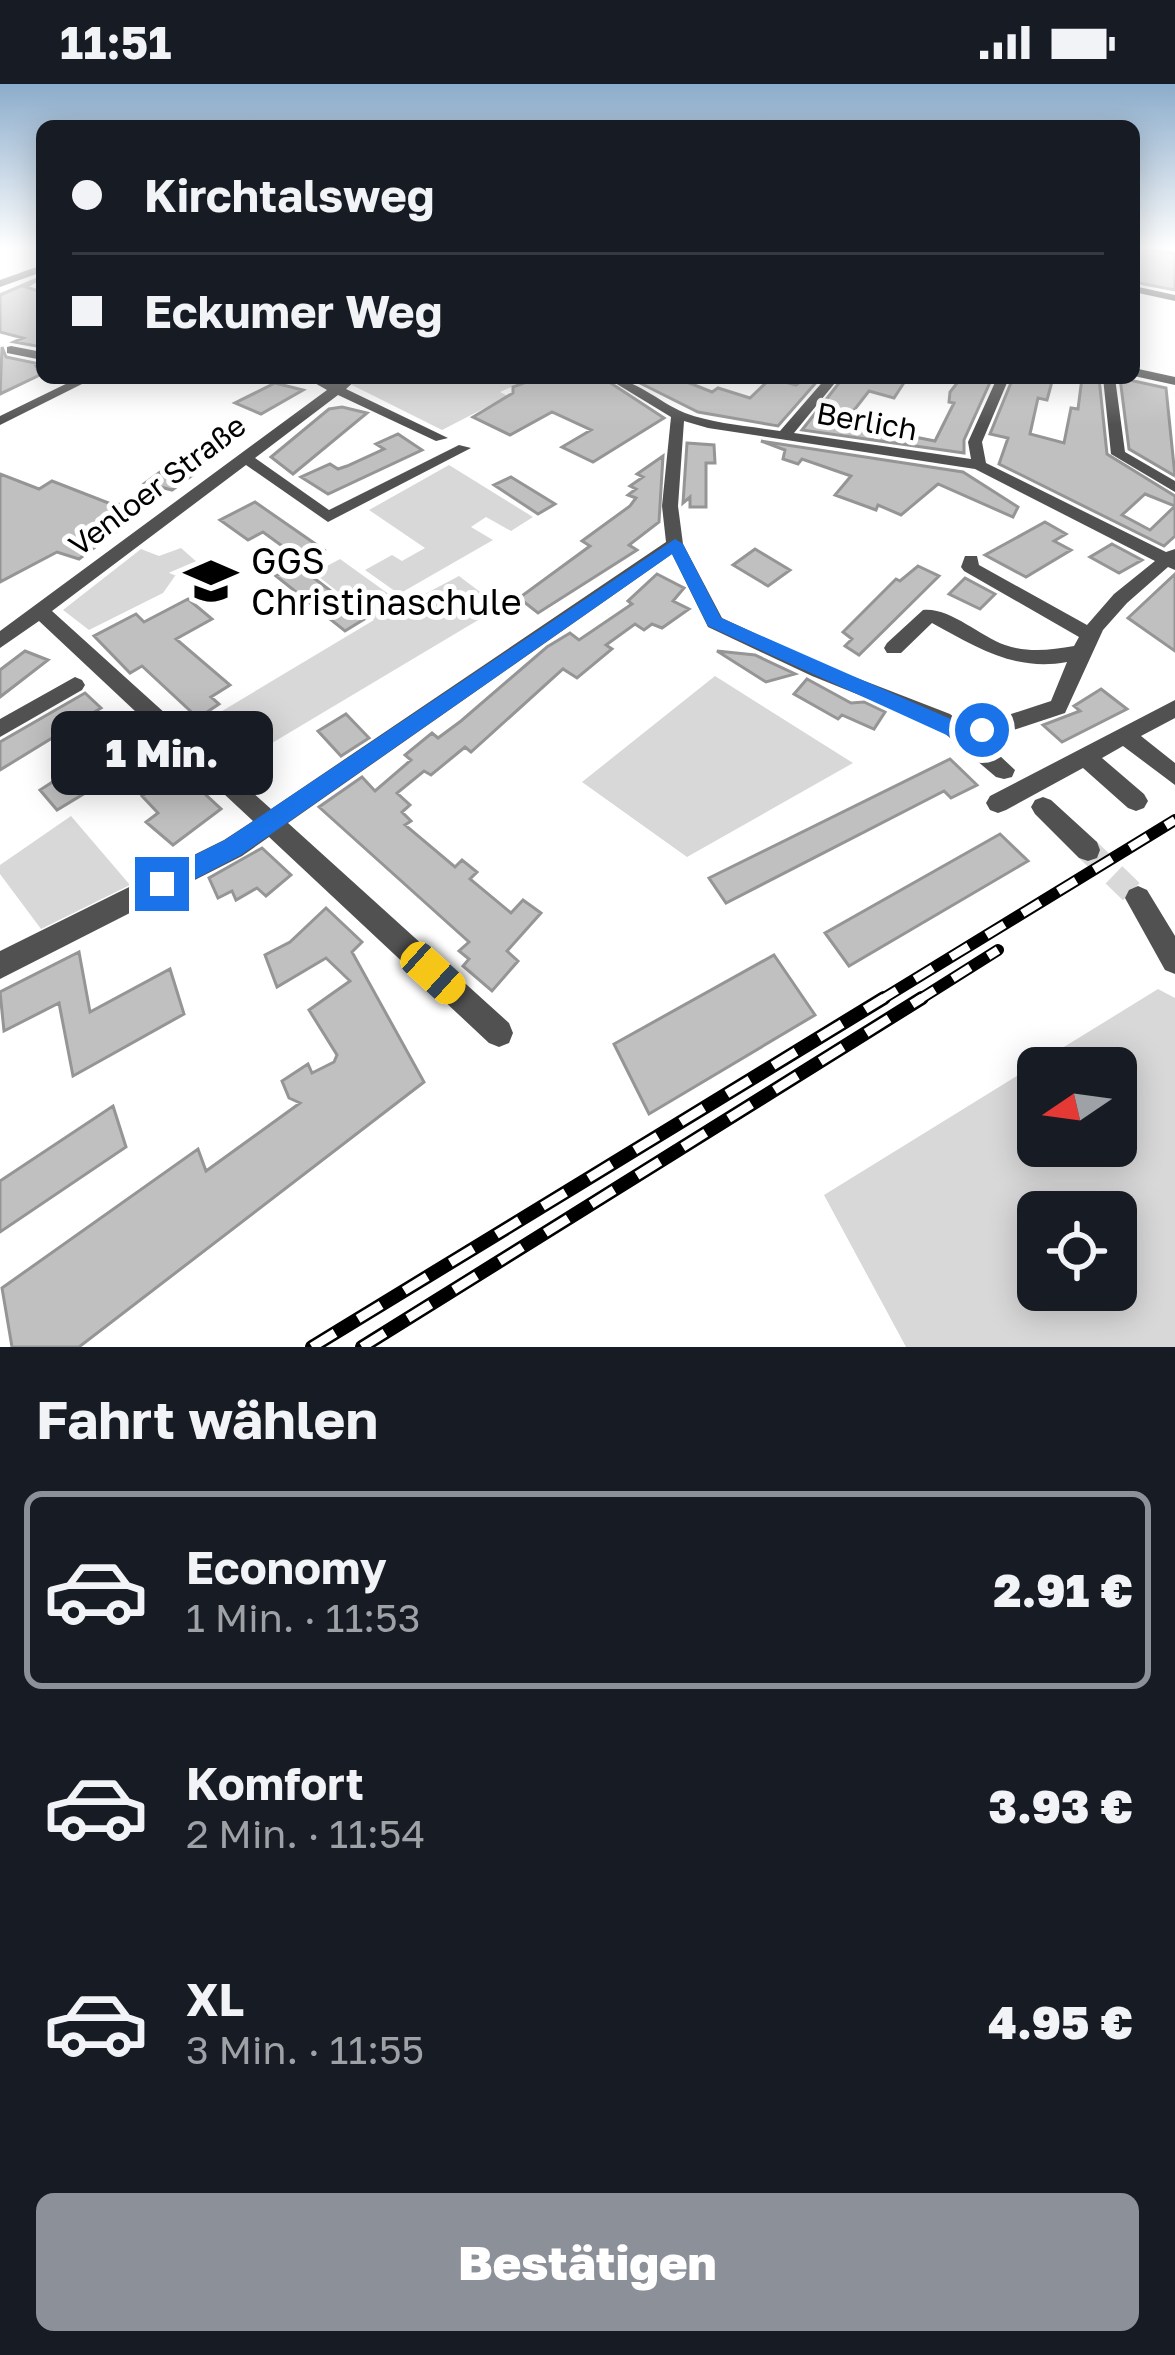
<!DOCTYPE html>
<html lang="de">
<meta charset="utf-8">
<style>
body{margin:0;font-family:"Golos Text",sans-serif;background:#242831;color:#f1f3f6;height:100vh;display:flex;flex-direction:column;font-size:45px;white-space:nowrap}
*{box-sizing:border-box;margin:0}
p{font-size:39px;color:#9ea1a6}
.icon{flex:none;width:66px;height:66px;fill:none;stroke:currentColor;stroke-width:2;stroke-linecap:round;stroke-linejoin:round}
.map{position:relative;height:1263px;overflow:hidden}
.panel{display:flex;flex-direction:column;background:#171b24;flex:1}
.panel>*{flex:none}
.top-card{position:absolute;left:36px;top:36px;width:1104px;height:264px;border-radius:18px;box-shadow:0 6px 30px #0003;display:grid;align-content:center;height:264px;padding:0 36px;background:#171b24}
.needle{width:78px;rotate:257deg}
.controls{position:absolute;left:1017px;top:963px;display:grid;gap:24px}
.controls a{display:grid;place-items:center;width:120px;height:120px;border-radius:18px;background:#171b24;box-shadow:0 6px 30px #0003;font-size:60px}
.end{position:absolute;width:54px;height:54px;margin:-27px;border:15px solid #1a73e8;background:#fff;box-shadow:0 0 0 6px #fff}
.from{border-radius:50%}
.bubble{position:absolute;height:84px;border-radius:18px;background:#171b24;box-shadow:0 6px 30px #0003;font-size:39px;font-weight:800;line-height:84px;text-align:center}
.car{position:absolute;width:36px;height:72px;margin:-36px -18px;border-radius:15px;box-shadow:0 0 9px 3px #0007;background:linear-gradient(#f5c518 24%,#345 0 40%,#f5c518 0 76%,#345 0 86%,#f5c518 0)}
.top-card b{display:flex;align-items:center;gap:42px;height:114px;font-size:45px}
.top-card b+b{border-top:3px solid #363941}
.top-card i{width:30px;height:30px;background:#f1f3f6}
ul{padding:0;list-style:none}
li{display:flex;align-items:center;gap:36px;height:198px;margin:0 24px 18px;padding:0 12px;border:6px solid transparent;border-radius:18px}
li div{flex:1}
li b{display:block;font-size:45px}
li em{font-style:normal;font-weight:800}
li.on{border-color:#8c9099}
li>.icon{width:108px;height:108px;stroke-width:1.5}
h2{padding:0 36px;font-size:54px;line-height:144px}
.primary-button{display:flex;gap:24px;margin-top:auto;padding:24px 36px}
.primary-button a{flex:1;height:138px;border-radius:18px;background:#8c9099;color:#fff;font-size:48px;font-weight:800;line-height:138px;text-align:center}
.status{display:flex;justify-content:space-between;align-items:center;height:84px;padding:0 60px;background:#171b24;direction:ltr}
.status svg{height:33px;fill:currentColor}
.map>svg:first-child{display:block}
.green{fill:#d8d8d8;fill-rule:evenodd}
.building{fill:#c0c0c0;stroke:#959595;stroke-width:3;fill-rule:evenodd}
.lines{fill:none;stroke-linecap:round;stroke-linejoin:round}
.minor-tunnel{stroke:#d9d9d9;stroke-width:24;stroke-dasharray:24 12;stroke-linecap:butt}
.minor{fill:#515151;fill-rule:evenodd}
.rail-far1-casing{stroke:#000;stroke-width:12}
.rail-casing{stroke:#000;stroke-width:14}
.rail-far1{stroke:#fff;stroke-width:8;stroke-dasharray:21;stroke-linecap:butt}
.rail{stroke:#fff;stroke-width:9;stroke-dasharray:27;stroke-linecap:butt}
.route{fill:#1a73e8}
.labels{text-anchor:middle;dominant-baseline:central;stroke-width:10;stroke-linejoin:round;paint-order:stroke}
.far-street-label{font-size:30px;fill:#000;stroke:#fff}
.poi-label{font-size:36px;fill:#000;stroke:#fff;text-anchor:start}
</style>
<div class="status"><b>11:51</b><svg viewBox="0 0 49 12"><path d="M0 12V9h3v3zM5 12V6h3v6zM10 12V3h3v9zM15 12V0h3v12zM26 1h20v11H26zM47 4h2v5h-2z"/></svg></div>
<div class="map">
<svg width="1175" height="1263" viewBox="0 0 1175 1263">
<rect width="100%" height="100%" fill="#fff"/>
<path class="green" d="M359,294H531L500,308L508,312L442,346L350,300Z
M449,381L533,433L511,447L486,433L471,443L493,456L399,510L365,486L392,471L402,477L425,464L369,426Z
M181,464L198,479L175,492L163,509L89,546L63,526L141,465L159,472Z
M340,475L404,521L459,492L500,523L232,683L192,645L374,536L314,489Z
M715,592L853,679L687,773L582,698Z
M71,732L130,801L41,845L0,790V781Z
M1158,905L1175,914V1263H906L824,1111ZM1038,984H1116V1062H1038ZM1038,1128H1116V1206H1038Z"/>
<path class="building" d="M1134,164L1175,169V206L1134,198Z
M42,193L26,203L42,208V263L14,258L23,254L0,248V211Z
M2,263L6,273L40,280L36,282L42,290L0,310Z
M537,294H603L664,334L593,378L562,363L591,346L552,328L510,351L473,333L513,309V303Z
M630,294H677L712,308L718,304L750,314L771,294L796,301L805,294H820L778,342L698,328Z
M843,294H907L894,314L869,307L844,339L935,357L954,319L949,318L950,308L961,294H992L964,356V369L802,346Z
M1013,294H1053L1047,316L1038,314L1030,350L1064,359L1071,324L1078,325L1082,294H1099L1107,370L1175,412V452L1164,462L999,380L1008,354L990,350ZM1145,410L1175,422L1150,446L1122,431Z
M1120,294L1166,304L1175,392L1129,365Z
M275,299L303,306L261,330L235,319Z
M342,323L367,329L293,390L271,373L329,325Z
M398,350L422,366L328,410L301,393L330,380L338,385L347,382L384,365L376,360Z
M761,357L963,388L1018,423L1013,433L938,400L901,431L878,421L876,426L835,411L851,392L802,375L798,380L783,375L785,366Z
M687,359L714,361L715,379H706V423H690V413L683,419Z
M663,372L659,438L629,461L637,466L538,529L519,514L590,462L582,457L630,422L636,414L628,411L636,405L630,402L643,393L637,390Z
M174,378L201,385L172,406L145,399Z
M0,390L39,405L52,397L111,420L135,421L102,445L114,449L79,475L57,468L0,498Z
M511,393L555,420L538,430L494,401Z
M255,418L324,466L304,478L263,448L248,456L220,436Z
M1045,438L1066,450L1054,457L1071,466L1026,493L985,471Z
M1112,460L1142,476L1119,489L1090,473Z
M755,465L790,486L768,502L733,481Z
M297,481L366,534L345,547L276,492Z
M918,482L939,492L859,571L845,562L852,555L843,548L896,495L900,497Z
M657,490L684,504L673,517L689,525L662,544L652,540L644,546L635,540L606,561L612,565L577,594L563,585L471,668L465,663L431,691L424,687L397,709L410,721L402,728L411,737L405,741L455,783L462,776L477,788L470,795L511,829L523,816L541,829L507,867L518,877L492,907L463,882L469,875L459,867L469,858L319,723L362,693L375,707L411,676L405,671L432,649L438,654L461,637L547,563L570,549L579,556L632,520L628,517Z
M1175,490V567L1128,534Z
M965,494L995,510L980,525L949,510Z
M188,515L212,535L176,555L230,601L211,613L219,620L198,634L142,582L130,589L94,552L136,530L144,538Z
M25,567L48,576L0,613V586Z
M717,567L755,571L795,590L766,598Z
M807,595L851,619L864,618L885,628L874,645L842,631L838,635L794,610Z
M1101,605L1127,625L1062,658L1043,641L1080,627L1074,622Z
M85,609L101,624L0,686V658Z
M346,630L369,654L341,672L318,647Z
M134,657L148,671L57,726L40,706L71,686L90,685Z
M950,675L977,701L951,714L944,707L726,819L709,794Z
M173,691L186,704L193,699L221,725L173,761L146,738L158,729L142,712Z
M1000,750L1028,777L849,882L825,849Z
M262,764L291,791L266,812L257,804L236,816L232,807L218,814L209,794Z
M326,824L362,858L352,868L424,998L79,1263H12L2,1204L198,1065L206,1087L300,1019L289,1014L282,997L308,980L312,989L334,978L337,971L309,926L350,897L326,874L277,903L265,871L290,858Z
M79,868L90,928L170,885L184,930L73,992L59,919L4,947L0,908Z
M774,871L815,931L649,1030L614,960Z
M113,1022L126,1063L0,1148V1097Z"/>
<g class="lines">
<path class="minor-tunnel" d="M1088,766L1138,814"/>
<path class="minor" d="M42,181V188L0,203V196Z
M1134,202L1175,211V217L1134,208Z
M11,262L42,268V276L7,269V263Z
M1134,284L1175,293V301L1134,292Z
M78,294H94L0,341V332Z
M306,294H322L336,300L344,294H358L346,305L448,354L436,357L338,311L255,374L329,426L459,361L471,364L328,438L246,381L52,527L271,725L666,458L662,422L671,333L607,294C636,294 658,318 685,329C715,340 749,342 780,347L826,294H839L794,349L971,375L968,358L997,294H1009L982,358L986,379L1166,468L1175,465V486L1168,483L1127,519L1103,546L1065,629L983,656L1015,686L1012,693L1004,695L996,693L936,642L812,592L708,543L672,470L288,739L509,939L513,949L509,959L499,963L489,959L269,753L242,772L0,895V867L224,756L253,737L150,641L88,681L80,684L72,681L69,675L72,669L136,628L39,537L0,564V547L327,306ZM684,337L708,344L975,385L1155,477L1114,510L1087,541L979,481L977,472H965L961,483L964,487L1079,553L1074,562C1051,566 1028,569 1005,561C979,552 950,523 923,526L887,559L884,564L887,569H901L932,539C976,563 1015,588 1067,578L1051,617L968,644L950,630L826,582L722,534L683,460L678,422Z
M1103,294H1115L1125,368L1175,397V408L1111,370Z
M75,593L82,596L85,601L82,606L0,653V635Z
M1175,616V634L1141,652L1175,679V701L1123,662L1102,674L1144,710L1148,717L1144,724L1136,727L1128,724L1083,684L1006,726L998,729L990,726L986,719L990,712Z
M1043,713L1051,716L1097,758L1100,766L1097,774L1088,777L1079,774L1035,730L1031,723L1035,716Z
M1138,802L1147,806L1175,852V890L1165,886L1125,814L1129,806Z"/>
<g class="rail-far1-casing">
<path id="rail-far1" d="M879,917L1175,736
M917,917L998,866"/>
</g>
<g class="rail-casing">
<path id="rail" d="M312,1263L884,914
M362,1263L922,914"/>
</g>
<use href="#rail-far1" class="rail-far1"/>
<use href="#rail" class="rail"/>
</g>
<linearGradient id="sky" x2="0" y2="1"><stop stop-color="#8baccb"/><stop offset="0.48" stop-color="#fff"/><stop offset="1" stop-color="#fff" stop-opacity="0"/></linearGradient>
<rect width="1175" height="341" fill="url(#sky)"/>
<path class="route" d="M675,455L683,460L721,534L969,643L989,641V652L962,658L708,542L672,470L241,771L170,808H153V792L225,756Z"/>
<defs>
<g id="school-bare" transform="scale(4.14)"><path d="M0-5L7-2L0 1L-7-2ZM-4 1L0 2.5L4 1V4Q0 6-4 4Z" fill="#000" stroke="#fff" stroke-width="2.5" paint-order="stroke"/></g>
</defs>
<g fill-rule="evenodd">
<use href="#school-bare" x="211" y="497"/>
</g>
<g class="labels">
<g class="far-street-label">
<text transform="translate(867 337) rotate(10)">Berlich</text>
<text transform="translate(157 401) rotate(-37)">Venloer Straße</text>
</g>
<g class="poi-label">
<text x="251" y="476">GGS<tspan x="251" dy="41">Christinaschule</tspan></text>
</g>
</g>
</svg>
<div class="controls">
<a><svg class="needle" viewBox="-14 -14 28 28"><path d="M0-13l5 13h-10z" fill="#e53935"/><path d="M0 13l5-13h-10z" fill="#9ea1a6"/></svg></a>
<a><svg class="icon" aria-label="locate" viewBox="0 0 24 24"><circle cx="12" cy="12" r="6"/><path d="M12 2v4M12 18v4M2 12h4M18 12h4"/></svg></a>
</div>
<i class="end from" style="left:982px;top:646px"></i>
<i class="end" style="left:162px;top:800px"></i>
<div class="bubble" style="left:51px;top:627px;width:222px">1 Min.</div>
<i class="car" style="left:433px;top:889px;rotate:132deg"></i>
<div class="top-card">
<b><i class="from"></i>Kirchtalsweg</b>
<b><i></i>Eckumer Weg</b>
</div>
</div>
<section class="panel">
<h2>Fahrt wählen</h2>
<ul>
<li class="on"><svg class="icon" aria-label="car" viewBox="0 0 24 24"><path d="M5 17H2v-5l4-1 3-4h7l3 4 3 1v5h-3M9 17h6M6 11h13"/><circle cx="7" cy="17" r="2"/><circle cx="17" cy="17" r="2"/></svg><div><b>Economy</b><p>1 Min. · 11:53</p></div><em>2.91 €</em></li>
<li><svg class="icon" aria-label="car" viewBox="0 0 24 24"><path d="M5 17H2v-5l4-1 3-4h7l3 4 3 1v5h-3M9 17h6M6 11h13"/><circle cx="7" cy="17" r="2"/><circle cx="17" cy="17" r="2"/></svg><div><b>Komfort</b><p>2 Min. · 11:54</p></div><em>3.93 €</em></li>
<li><svg class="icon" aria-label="car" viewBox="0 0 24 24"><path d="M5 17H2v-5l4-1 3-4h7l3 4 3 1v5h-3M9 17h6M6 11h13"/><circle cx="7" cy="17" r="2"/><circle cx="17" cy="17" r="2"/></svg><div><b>XL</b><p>3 Min. · 11:55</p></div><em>4.95 €</em></li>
</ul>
<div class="primary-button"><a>Bestätigen</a></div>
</section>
